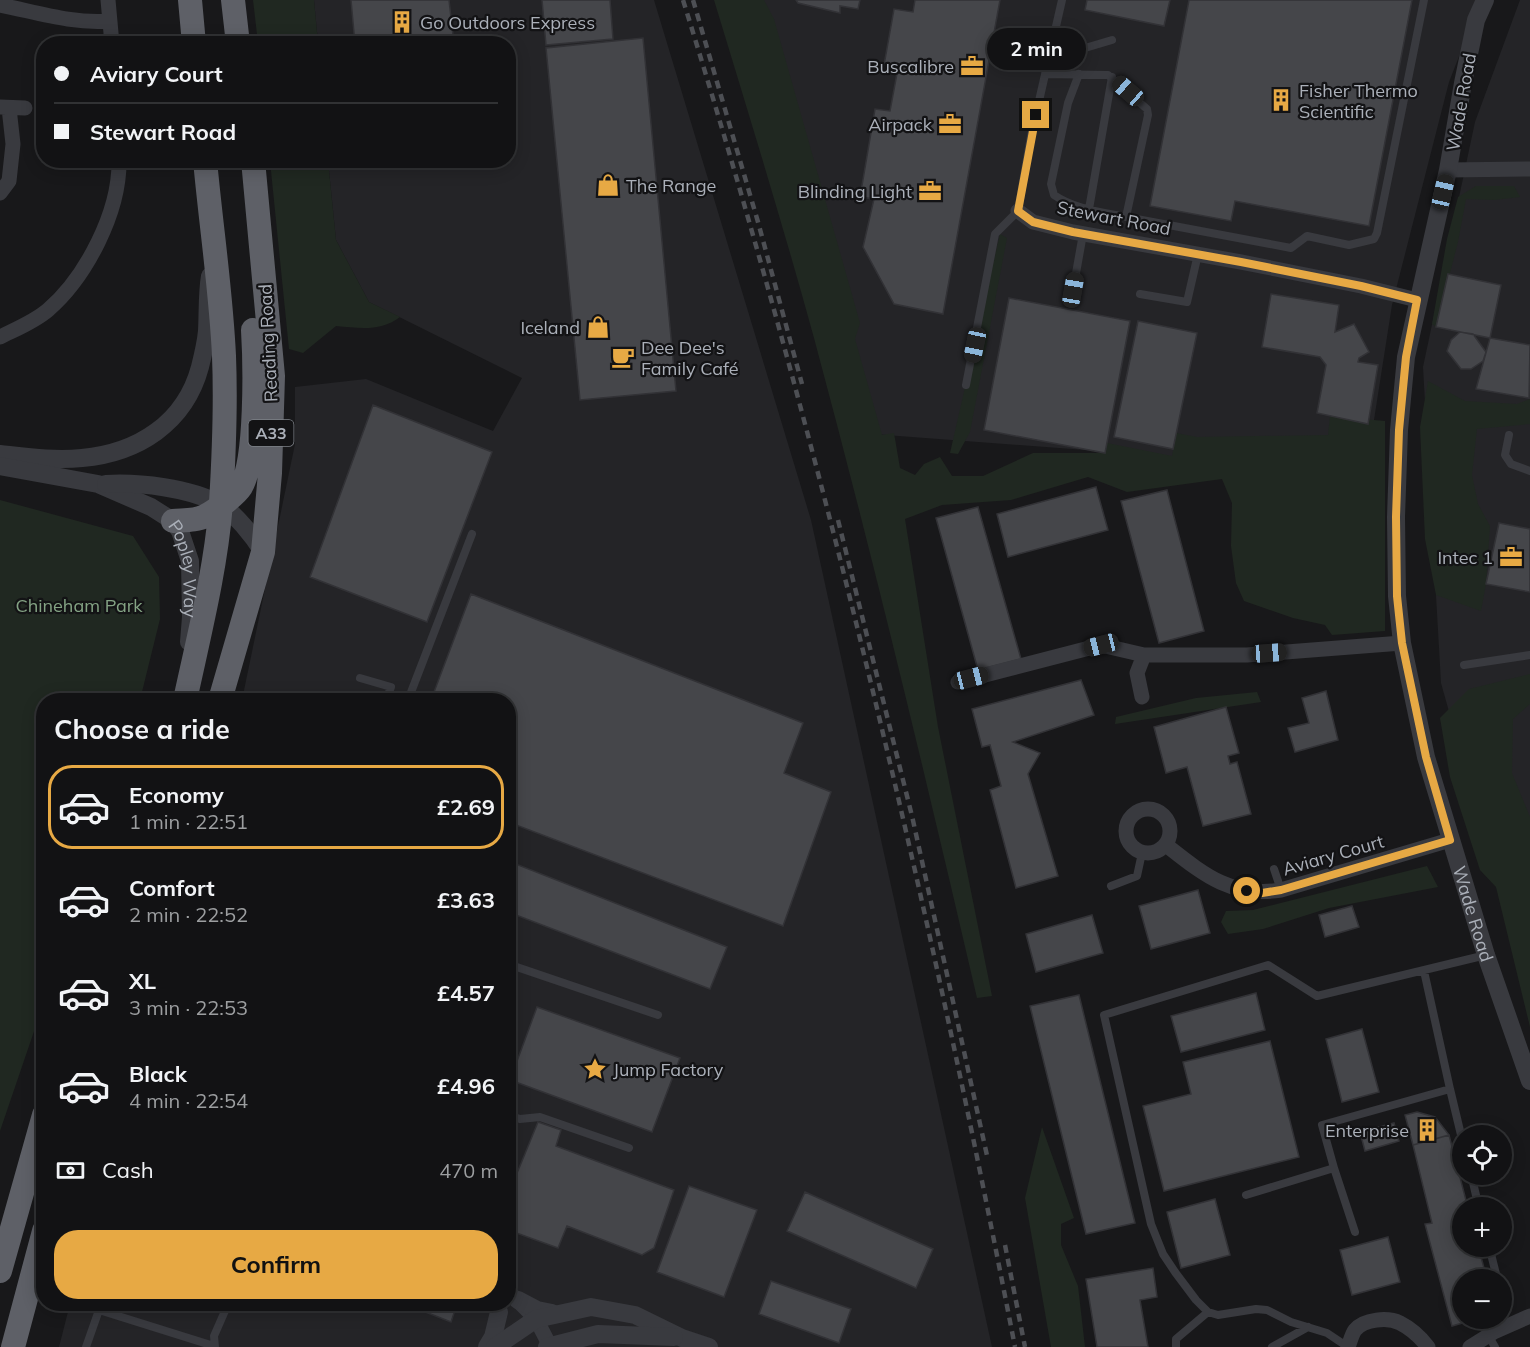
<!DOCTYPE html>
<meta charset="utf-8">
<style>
body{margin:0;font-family:Mulish,sans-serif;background:#1b1b1d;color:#f1f3f6;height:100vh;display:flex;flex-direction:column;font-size:22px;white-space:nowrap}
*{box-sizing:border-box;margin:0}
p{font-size:20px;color:#9c9ea0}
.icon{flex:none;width:33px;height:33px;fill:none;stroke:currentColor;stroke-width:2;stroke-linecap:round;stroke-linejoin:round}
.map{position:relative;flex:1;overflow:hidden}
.drawer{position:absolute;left:36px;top:693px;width:480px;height:618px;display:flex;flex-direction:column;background:#121214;border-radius:24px;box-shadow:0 3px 15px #0003,0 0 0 2px #313234}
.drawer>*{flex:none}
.banner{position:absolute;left:36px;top:36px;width:480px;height:132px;border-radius:24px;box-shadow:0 3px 15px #0003,0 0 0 2px #313234;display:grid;align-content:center;height:132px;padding:0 18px;background:#121214}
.buttons{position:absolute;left:1452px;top:1125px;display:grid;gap:12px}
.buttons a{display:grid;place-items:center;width:60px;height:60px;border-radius:50%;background:#121214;box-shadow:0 3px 15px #0003,0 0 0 2px #313234;font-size:30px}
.end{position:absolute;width:27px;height:27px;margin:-14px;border:8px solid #e7a944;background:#111;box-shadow:0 0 0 3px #111}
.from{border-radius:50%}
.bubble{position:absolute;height:42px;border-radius:21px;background:#121214;box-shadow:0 3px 15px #0003,0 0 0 2px #313234;font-size:20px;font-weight:700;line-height:42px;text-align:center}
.car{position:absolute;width:18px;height:36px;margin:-18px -9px;border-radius:8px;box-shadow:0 0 4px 2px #0007;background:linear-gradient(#222 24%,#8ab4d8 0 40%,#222 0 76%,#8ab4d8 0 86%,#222 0)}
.banner b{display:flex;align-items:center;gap:21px;height:57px;font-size:22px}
.banner b+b{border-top:2px solid #313234}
.banner i{width:15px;height:15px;background:#f1f3f6}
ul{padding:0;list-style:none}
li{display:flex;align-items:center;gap:18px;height:84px;margin:0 12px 9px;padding:0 6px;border:3px solid transparent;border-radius:24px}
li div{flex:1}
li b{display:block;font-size:22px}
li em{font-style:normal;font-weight:700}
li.current{border-color:#e7a944}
li>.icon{width:54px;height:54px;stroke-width:1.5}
h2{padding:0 18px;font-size:27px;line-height:72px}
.pay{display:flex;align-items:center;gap:15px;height:66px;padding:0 18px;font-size:22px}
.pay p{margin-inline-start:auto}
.action{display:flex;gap:12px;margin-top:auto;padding:12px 18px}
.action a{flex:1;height:69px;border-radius:24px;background:#e7a944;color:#111;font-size:24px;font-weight:700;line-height:69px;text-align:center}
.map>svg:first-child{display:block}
.built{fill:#242427}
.green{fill:#202821}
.building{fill:#45464a;stroke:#323236;stroke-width:1.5}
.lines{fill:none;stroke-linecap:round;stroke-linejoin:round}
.service{stroke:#393a3f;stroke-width:8}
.minor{stroke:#393a3f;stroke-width:15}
.tertiary{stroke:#393a3f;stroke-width:18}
.trunk{stroke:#5e6067;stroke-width:24}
.rail{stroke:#4d4f54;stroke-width:4.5;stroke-dasharray:8 6;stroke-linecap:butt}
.route{stroke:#e7a944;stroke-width:8}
.labels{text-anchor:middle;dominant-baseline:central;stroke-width:4.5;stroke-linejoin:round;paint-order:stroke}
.shield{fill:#131315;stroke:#7d8188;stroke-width:1.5}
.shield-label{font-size:16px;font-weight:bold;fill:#abb0b9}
.poi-label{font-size:18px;fill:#abb0b9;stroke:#131315;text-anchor:end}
.street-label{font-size:18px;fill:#abb0b9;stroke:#131315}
.park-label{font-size:18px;fill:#84a384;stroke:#131315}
</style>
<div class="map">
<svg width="1530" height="1347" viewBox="0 0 1530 1347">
<rect width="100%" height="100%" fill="#18181a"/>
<path class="built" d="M314,0H654L811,520L992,1347H59L70,1304H508V700H242L295,444V387L366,379L493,431L522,378L369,302L336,240L328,161L508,160V44L318,43Z
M733,0H1481L1449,82L1392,305L1366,471L859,433Z
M1520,0H1530V1000L1441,683L1423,367L1475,122Z"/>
<path class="green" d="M253,0H314L318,43H258Z
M714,0H764L774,19L860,323L855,339L882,435L894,433L900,468L915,475L924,464L940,457L952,476H983L1033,453H1105L1107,443L1172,456L1176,433L1197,437L1328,435L1330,416L1385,421V631L1332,635L1325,625L1293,618L1244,601L1236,583L1231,546L1232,503L1222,479L1127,492L1088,477L1011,500L942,505L905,519L938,727L992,996L977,998C926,778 873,557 814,338C783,225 748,112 714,0Z
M270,161H328L336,240L369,302L400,317C380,332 360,328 336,326L303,353L289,349Z
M1476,186H1514L1520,197L1494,200L1466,199L1458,242L1436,327L1432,324L1447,239L1458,197Z
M1000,234L1007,238L970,432L958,454L950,453Z
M1428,381L1465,401L1517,404L1530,399V424L1477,429L1472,475L1478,504L1490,526L1486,584L1481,611L1436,595L1425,539L1420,427Z
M0,500L133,536L159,577L160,619L140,700H44L43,1005L0,1131Z
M1530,674V704L1513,719L1512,773L1530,817V1027L1496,887L1480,870L1450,777L1440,718L1469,689Z
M1257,692L1261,702L1115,724L1116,717L1196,698Z
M1427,866L1438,887L1329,908L1263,929L1228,934L1221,922L1226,911L1253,910Z
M1042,1127L1074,1218L1061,1224V1245L1078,1286L1085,1347H1051L1025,1198Z"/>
<path class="building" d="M351,0H449L454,44H355Z
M351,0H449L454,44H355Z
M542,0H610L613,39L546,45Z
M542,0H610L613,39L546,45Z
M796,0H860L858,9L840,6V13L798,3Z
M915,0H1000L943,314L894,304L863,247L874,199L860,197L875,109L890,111L898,68L884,65L894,9L913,12Z
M1087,0H1170L1164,26L1085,10Z
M1189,0H1412L1369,226L1235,201L1231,221L1150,206Z
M643,38L676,391L580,400L546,48Z
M1448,274L1501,285L1490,338L1436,327Z
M1271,294L1339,305L1335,332L1354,324L1369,352L1359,358L1358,362L1378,365L1368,424L1317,413L1326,365L1320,357L1262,347Z
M1009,298L1130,321L1105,453L984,430Z
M1138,321L1197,333L1173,449L1114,437Z
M1460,332L1473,334L1486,352L1483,361L1471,369H1461L1447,351L1451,340Z
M1490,338L1530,345L1529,398L1476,389Z
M373,405L492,452L427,622L310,577Z
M1096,487L1108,530L1008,557L997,514Z
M1167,490L1204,631L1159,643L1121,501Z
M978,507L1021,659L978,670L936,518Z
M1499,523L1530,529V592L1486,584Z
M471,594L803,723L784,773L831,792L783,926L508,822V700H431Z
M1081,680L1094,715L1013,742L1040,753L1028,774L1058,876L1016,888L990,790L1001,786L990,745L982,747L972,709Z
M1326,691L1338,740L1295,752L1288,728L1309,723L1302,698Z
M1226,707L1239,753L1228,756L1230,764L1237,762L1251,814L1203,826L1187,767L1166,773L1154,727Z
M508,861L727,947L710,989L508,912Z
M1198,890L1210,933L1151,949L1139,906Z
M1352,906L1359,927L1325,937L1319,915Z
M1092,915L1103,953L1036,972L1026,934Z
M1256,993L1265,1030L1181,1052L1171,1016Z
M1079,995L1135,1223L1086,1234L1030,1006Z
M537,1007L680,1058L652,1132L510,1080Z
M1362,1029L1379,1092L1342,1102L1326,1039Z
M1270,1041L1299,1157L1164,1191L1143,1106L1191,1094L1183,1062Z
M1417,1112L1435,1117L1449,1135L1413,1145L1405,1115Z
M538,1122L561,1130L556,1146L674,1190L654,1248L642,1255L567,1226L558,1248L508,1230V1195Z
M1394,1123L1399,1141L1365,1151L1360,1132Z
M1449,1135L1468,1208H1462V1246H1478L1484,1268L1474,1270L1477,1280H1462V1318H1480L1452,1326L1425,1224L1432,1223L1413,1145Z
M689,1186L757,1210L724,1297L657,1272Z
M805,1192L933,1249L916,1288L787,1231Z
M1215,1199L1230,1255L1181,1268L1167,1212Z
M1388,1237L1400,1282L1352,1295L1340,1250Z
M1153,1268L1157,1297L1140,1300L1148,1347H1097L1086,1279Z
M771,1281L851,1309L839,1343L759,1314Z
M405,1304H457L451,1322Z"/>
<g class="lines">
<path class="service" d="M1048,59L1112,40
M1045,74L1108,75L1147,109L1148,115L1126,217L1291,248L1307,236L1349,245L1374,239L1377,233L1424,0
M1079,74L1068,103L1051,184L1054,195C1074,209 1102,212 1126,217
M1089,209L1112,77
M1073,290L1083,234
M1140,294L1187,302L1198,254
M966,385L995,234L1018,211L1031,136L1062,0
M1509,435L1505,455L1511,464L1530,471
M1464,665L1530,655
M360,678L391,687L386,700
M408,700L472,534
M1274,869L1281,890
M1111,886L1137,876L1142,853
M508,964L658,1015
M1450,1089L1462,1139
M508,1115L520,1119L540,1117L629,1148
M1334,1168L1355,1232
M1471,1174L1479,1208
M1246,1195L1334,1168L1322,1125L1450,1089L1424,971
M1489,1246L1497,1278
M333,1304L347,1309L355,1308L358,1304
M1488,1335L1495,1347
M86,1347L99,1310L214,1346
M215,1347L214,1336L228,1304
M1176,1347V1339L1208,1312
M1272,1347L1308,1327
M1348,1347L1327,1333L1291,1322L1267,1310L1256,1309L1218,1315L1208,1312L1196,1300L1175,1272L1163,1254L1151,1224L1104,1015L1268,965L1317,996L1486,955"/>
<path class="minor" d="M108,0L112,44
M0,5C36,12 73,24 109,21
M0,107L25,108
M1448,170L1530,169
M0,193L9,181L13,144L9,108
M1018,211L1033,222L1073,232L1241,262L1361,286L1417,300
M0,337C16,329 34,322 48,310C86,277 120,212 119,160
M958,682L1101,645L1144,655H1247L1402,643
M1142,697L1137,673L1144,655
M1126 831a22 22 0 1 1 44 0a22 22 0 1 1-44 0Z
M1166,845C1203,874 1231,898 1281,890L1450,840
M508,1291L536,1319L550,1346
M1348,1347C1350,1342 1352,1334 1355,1330C1364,1319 1388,1317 1400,1323C1410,1328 1421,1338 1428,1347
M1470,1347L1494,1332L1530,1316"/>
<g class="tertiary">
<path id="s1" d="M1485,0L1476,20L1463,83L1448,170L1406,357L1399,430L1396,517L1397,596L1402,643L1426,757L1486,955L1530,1081"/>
<path d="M0,454C27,457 55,461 82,458C138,453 185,423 200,367C203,355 206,342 207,331C208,312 207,294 210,276"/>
<path id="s2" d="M0,466L98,484L151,507L173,521L180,531L190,561L191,617L189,642"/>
<path d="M106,484C139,482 190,488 219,504C235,513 253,536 263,552"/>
<path d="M518,1300L537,1310L552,1313"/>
<path d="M487,1347L493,1337L499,1312"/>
<path d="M495,1347L536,1319L591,1307L635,1315L682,1338L709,1347"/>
<path d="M547,1347L598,1334L674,1337"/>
</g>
<path class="trunk" d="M190,0L194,44
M233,0L238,44
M173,521C183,520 196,521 205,516C214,512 236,495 241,487C257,460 255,363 253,330
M185,700C199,635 216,569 221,503C224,454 226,405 224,356C221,291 211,226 205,160
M220,700L263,552L270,473L273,376L253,160
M0,1271L44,1115
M13,1347L44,1231"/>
<path class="rail" d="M683,0C820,441 927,893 1015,1347
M693,0L758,222L802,384
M838,520L912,816L988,1160
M1005,1245L1025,1347"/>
</g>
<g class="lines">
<path class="route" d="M1036,115L1018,211L1033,222L1073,232L1241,262L1361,286L1417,300L1406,357L1399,430L1396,517L1397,596L1402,643L1426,757L1450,840L1281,890L1262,893L1247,891"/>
</g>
<defs>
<g id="building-bare" transform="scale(1.8)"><path d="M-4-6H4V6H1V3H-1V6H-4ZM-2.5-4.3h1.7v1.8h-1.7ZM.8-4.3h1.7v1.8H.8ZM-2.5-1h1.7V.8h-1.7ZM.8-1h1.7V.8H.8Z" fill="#e7a944" stroke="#131315" stroke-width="2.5" paint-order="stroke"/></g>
<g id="office-bare" transform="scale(1.8)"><path d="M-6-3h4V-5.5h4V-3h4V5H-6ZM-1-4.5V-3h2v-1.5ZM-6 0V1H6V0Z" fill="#e7a944" stroke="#131315" stroke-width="2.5" paint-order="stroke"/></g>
<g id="shop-bare" transform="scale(1.8)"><path d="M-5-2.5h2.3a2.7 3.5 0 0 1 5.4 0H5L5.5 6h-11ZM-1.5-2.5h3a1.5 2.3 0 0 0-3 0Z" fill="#e7a944" stroke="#131315" stroke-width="2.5" paint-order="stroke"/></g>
<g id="cafe-bare" transform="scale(1.8)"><path d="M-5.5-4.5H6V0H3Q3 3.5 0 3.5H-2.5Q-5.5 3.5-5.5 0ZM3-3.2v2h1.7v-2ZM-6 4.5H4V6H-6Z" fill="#e7a944" stroke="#131315" stroke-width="2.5" paint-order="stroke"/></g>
<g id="sight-bare" transform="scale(1.8)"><path d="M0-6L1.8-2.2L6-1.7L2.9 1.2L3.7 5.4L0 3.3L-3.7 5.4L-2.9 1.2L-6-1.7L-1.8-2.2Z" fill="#e7a944" stroke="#131315" stroke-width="2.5" paint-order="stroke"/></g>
</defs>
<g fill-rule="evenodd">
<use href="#building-bare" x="402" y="22"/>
<use href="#office-bare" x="972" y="66"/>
<use href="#building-bare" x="1281" y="100"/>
<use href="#office-bare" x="950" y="124"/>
<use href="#shop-bare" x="608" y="185"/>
<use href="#office-bare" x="930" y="191"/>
<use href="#shop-bare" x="598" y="327"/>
<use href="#cafe-bare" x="623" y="357"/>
<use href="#office-bare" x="1511" y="557"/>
<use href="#sight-bare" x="595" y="1069"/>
<use href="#building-bare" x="1427" y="1130"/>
</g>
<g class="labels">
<rect class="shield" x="248.5" y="420" width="45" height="26" rx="4.5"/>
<g class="shield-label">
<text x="271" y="433">A33</text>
</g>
<g class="poi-label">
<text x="420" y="22" text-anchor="start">Go Outdoors Express</text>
<text x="954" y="66">Buscalibre</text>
<text x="1299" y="90" text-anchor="start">Fisher Thermo<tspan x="1299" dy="21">Scientific</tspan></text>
<text x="932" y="124">Airpack</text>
<text x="626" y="185" text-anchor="start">The Range</text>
<text x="912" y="191">Blinding Light</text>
<text x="580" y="327">Iceland</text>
<text x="641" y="347" text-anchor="start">Dee Dee's<tspan x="641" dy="21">Family Café</tspan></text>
<text x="1493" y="557">Intec 1</text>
<text x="613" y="1069" text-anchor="start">Jump Factory</text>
<text x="1409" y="1130">Enterprise</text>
</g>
<g class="street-label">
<text transform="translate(1461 102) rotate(-80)">Wade Road</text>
<text transform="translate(1114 218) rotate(11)">Stewart Road</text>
<text transform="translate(268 343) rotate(-93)">Reading Road</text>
<text stroke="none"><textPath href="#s2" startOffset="234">Popley Way</textPath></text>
<text transform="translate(1333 855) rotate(-16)">Aviary Court</text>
<text stroke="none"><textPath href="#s1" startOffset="933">Wade Road</textPath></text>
</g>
<g class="park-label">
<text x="79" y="605">Chineham Park</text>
</g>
</g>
</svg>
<div class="buttons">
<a><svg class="icon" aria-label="locate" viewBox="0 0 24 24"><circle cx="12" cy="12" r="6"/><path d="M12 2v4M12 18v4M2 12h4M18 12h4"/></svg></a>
<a>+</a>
<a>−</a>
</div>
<i class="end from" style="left:1247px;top:891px"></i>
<i class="end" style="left:1036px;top:115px"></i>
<div class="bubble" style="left:987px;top:28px;width:99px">2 min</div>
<i class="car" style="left:1128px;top:91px;rotate:311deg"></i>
<i class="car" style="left:1443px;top:192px;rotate:13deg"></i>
<i class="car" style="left:1073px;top:290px;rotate:10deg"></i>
<i class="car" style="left:975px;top:345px;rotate:192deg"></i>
<i class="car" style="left:1101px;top:645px;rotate:256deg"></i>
<i class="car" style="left:1269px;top:653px;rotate:86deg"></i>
<i class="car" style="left:971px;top:678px;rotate:76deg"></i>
<div class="banner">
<b><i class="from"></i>Aviary Court</b>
<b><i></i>Stewart Road</b>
</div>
<section class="drawer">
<h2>Choose a ride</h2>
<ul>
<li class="current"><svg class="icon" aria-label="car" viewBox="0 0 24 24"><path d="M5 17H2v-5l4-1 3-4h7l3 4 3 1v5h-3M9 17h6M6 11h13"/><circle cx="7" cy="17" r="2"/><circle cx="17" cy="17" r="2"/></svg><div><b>Economy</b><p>1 min · 22:51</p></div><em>£2.69</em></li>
<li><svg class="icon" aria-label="car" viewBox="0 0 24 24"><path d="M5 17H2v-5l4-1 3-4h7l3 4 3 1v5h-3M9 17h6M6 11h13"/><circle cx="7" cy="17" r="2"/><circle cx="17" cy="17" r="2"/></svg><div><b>Comfort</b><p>2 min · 22:52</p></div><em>£3.63</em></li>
<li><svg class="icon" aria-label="car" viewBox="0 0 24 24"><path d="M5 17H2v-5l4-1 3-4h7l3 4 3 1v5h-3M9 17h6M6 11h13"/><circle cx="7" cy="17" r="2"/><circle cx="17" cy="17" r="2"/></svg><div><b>XL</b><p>3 min · 22:53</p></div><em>£4.57</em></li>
<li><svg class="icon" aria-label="car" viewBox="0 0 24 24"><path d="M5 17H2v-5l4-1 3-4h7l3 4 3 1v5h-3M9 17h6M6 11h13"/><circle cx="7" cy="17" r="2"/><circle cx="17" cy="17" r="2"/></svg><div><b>Black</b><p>4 min · 22:54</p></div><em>£4.96</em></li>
</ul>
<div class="pay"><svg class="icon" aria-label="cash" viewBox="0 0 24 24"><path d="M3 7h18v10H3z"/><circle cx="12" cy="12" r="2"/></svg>Cash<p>470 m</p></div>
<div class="action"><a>Confirm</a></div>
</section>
</div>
